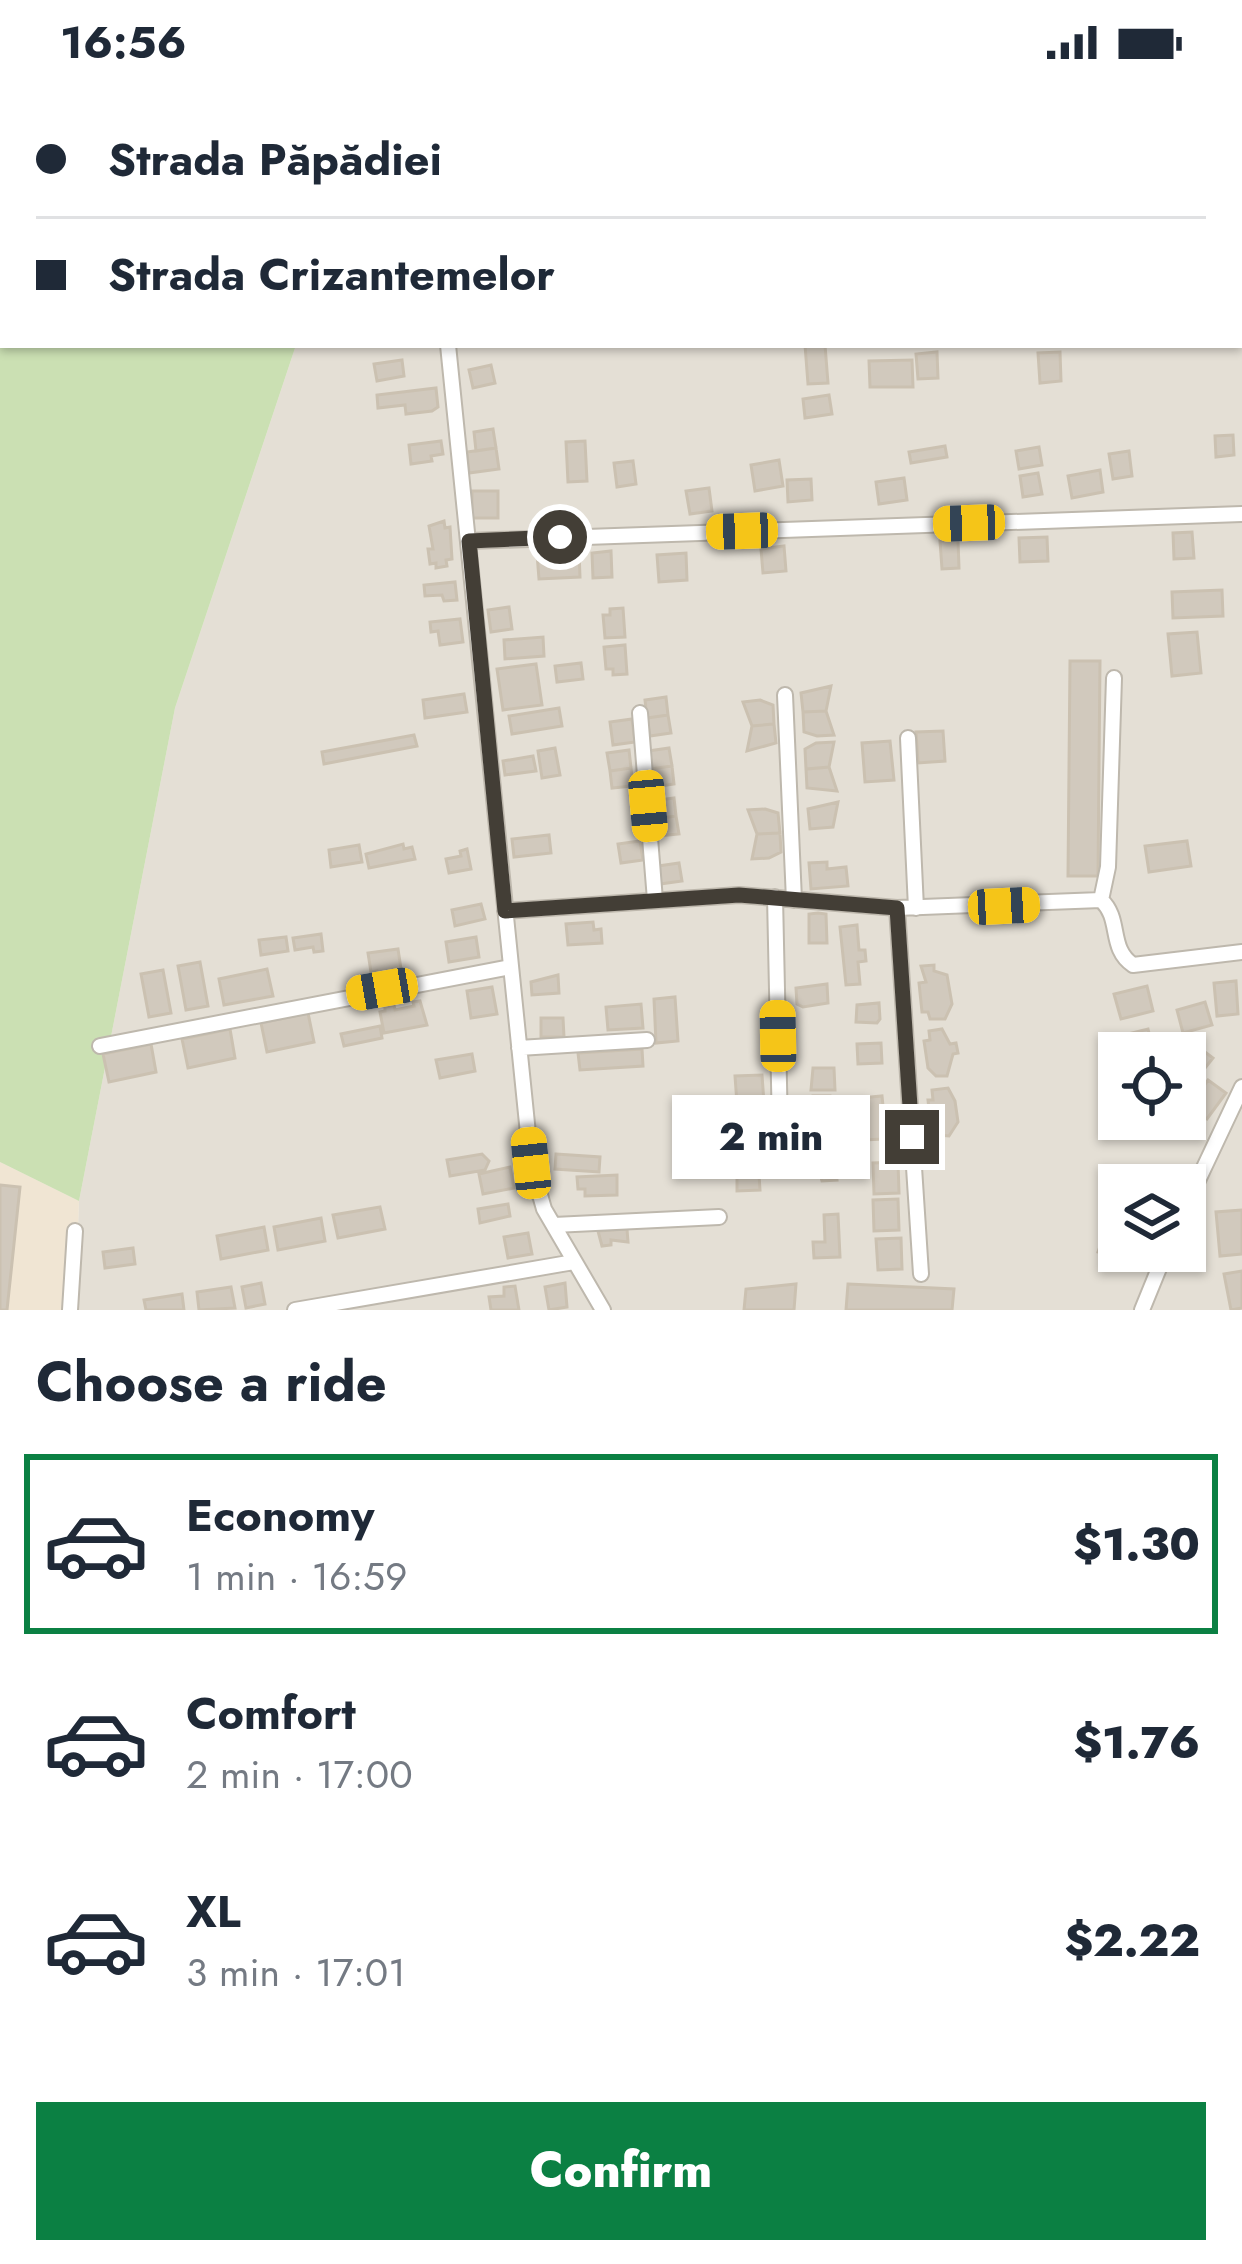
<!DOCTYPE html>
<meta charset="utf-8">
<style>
body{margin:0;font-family:Jost,sans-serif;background:#f6f6f7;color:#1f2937;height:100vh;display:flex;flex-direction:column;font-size:45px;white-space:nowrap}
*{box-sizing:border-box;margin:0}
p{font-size:39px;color:#747a83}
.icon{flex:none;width:66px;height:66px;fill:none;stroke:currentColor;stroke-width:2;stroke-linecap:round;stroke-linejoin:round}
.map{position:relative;height:1226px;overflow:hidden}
.panel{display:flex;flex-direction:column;background:#fff;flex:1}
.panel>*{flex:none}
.guide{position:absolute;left:0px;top:0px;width:1242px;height:264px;box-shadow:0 3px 9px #0004;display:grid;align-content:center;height:264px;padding:0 36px;background:#fff}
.controls{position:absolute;left:1098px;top:948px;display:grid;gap:24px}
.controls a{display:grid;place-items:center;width:108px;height:108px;border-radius:0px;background:#fff;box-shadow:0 3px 9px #0004;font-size:60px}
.end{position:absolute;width:54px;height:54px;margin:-27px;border:15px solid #433e36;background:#fff;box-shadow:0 0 0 6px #fff}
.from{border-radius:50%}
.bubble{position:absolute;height:84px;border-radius:0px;background:#fff;box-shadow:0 3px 9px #0004;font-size:39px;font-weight:800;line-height:84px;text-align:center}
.car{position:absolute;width:36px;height:72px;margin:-36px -18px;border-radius:15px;box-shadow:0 0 9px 3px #0007;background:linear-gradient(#f5c518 24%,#345 0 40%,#f5c518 0 76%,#345 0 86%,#f5c518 0)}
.guide b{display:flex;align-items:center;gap:42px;height:114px;font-size:45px}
.guide b+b{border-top:3px solid #e0e1e3}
.guide i{width:30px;height:30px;background:#1f2937}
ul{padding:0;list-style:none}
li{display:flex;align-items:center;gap:36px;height:180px;margin:0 24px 18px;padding:0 12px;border:6px solid transparent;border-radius:0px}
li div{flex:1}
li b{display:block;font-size:45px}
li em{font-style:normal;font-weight:800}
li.active{border-color:#0b8043}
li>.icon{width:108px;height:108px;stroke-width:1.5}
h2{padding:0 36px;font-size:54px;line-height:144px}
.action{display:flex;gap:24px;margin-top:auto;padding:24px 36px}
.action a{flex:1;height:138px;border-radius:0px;background:#0b8043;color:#fff;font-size:48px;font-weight:800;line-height:138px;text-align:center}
.status{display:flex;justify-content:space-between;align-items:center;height:84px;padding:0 60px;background:#fff;direction:ltr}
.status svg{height:33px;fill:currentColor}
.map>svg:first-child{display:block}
.residential{fill:#e4dfd5;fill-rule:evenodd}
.commercial{fill:#f0e5d3}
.green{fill:#cbe0b3}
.building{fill:#d1c9bd;stroke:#cbc1b1;stroke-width:3}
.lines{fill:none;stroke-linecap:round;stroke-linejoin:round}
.minor-casing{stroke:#beb8ad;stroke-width:18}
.tertiary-casing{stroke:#beb8ad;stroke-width:22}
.minor{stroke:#fff;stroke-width:14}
.tertiary{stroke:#fff;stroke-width:18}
.route{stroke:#433e36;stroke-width:15}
</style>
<div class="status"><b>16:56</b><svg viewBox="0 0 49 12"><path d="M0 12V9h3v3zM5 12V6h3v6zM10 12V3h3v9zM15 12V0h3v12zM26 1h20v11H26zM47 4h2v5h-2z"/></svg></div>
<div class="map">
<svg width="1242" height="1226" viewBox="0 0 1242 1226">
<rect width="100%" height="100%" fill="#f1eee6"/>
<path class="residential" d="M382,0H1242V1226H75L79,1117L175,624L296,261H1239V3ZM1119,969H1185V1035H1119ZM1119,1101H1185V1167H1119Z"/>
<path class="commercial" d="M0,1078L79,1117L75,1226H0Z"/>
<path class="green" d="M0,0L383,1L3,3V261H296L175,624L79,1117L0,1078Z"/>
<path class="building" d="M805,261H825L828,299L808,300Z
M937,268L938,294L918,295L916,270Z
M1060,268L1061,297L1040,299L1038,269Z
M402,276L404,292L377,297L374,280Z
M912,276L913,303H870L869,277Z
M491,281L495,299L473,304L469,286Z
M436,304L438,323L432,327L406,330L405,321L378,324L377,311Z
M829,311L832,330L805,334L803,315Z
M493,345L496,364L476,367L474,348Z
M1233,351L1234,371L1216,373L1215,352Z
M441,357L443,370L431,372L432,377L411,380L409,361Z
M585,357L587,397L568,398L566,358Z
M945,362L947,373L911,379L909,368Z
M1039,363L1042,381L1019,385L1016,367Z
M496,364L499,385L469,389L467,368Z
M1129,367L1132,392L1113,395L1109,370Z
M779,376L783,402L755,407L751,381Z
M633,377L636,400L617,403L614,379Z
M1100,386L1103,408L1072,414L1068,392Z
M1038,389L1042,410L1023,413L1020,392Z
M904,394L907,416L879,420L876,398Z
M811,395L812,416L788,418L787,396Z
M709,404L712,427L690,430L686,407Z
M472,407H498V434H472Z
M444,437L445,444L450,443L452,475L446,476L447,482L436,484V479L430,480L428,465H433L429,442Z
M1192,448L1194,474L1174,475L1173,449Z
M1047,453L1048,477L1020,478L1019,454Z
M958,456L959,484L942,485L940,457Z
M784,462L786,487L763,489L761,465Z
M579,467L580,493L539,495L537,470Z
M611,467L612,493L593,494L592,469Z
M686,469L687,496L659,498L657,471Z
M455,498L457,516L444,517L442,511L425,512L424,501Z
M1222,506L1223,532L1173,534L1172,508Z
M509,523L512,545L491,548L488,526Z
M623,524L625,553L605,554L603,531H610V525Z
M460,535L463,558L440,561L438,547L431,548L430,538Z
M1197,548L1201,589L1172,592L1168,550Z
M543,553L544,572L505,575L504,556Z
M625,561L627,590L613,591V585H606L604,563Z
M1070,577H1100L1098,792H1068Z
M581,579L583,595L557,598L555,582Z
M536,580L542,621L503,626L497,585Z
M831,602L826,627L803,628L801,609Z
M464,610L467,628L425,634L423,616Z
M666,613L668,631L647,634L645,616Z
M760,616L773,621L774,640L752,642L743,618Z
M559,624L562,642L512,650L509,632Z
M826,627L834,651L817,652L804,648L803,628Z
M668,631L671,649L650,652L647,634Z
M632,635L635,658L613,661L610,638Z
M774,640L776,659L747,667L752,642Z
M943,647L945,677L918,679L916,648Z
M414,651L417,662L324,680L322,668Z
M890,657L894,696L865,698L862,659Z
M834,658L829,683L806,685L805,665L816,659Z
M555,664L560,691L542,694L538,667Z
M669,664L672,682L650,685L648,667Z
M629,666L631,684L610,687L607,669Z
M533,672L536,687L505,691L503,677Z
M672,682L674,700L653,703L650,685Z
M829,683L837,707L807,704L806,685Z
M631,684L633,702L612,704L610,687Z
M674,714L676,732L655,735L652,717Z
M838,718L833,743L810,745L808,725Z
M765,725L778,729L780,749L757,750L748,726Z
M676,732L679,750L657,752L655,735Z
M780,749L781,768L769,774L752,775L757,750Z
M549,751L551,769L514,773L512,755Z
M640,757L643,776L621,779L618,760Z
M1187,757L1191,782L1149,788L1145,762Z
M403,760L404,765L412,763L415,775L369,784L366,770Z
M359,761L362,778L331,783L329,766Z
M467,765L471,785L449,789L446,775L461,772L460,767Z
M827,778V785L846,783L848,802L811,805L809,779Z
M679,779L682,797L660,800L658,782Z
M481,820L485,835L455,842L452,826Z
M818,829L826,830L827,859H809V830Z
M593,838L594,846L601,845L602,859L568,861L566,840Z
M857,841L859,866H865L866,877L858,878L860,900L846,901L840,843Z
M321,850L323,867L314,868L313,863L295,866L293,854Z
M286,853L288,867L261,871L259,856Z
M476,853L479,873L449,878L446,858Z
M398,865L401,885L388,887L389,893L378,894L377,887L371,888L368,869Z
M200,878L208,922L186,926L178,882Z
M934,881V887L947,891L952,920L945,935H930L928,928H922L919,899L926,898L921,882Z
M267,885L273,912L224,921L219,895Z
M163,886L171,929L149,933L141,890Z
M558,891L559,909L532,911L531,898Z
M1236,897L1238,930L1217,932L1214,899Z
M827,900L828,919L803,923L797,920L796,904Z
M1147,902L1153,927L1121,935L1114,910Z
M492,903L497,930L471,934L467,907Z
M675,913L678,957L656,959L654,915Z
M420,917L427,941L384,949L380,928L385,927V923L394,921L395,926L414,922L413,918Z
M1205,918L1212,941L1183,949L1177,926Z
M879,919L880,935L877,939L856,938L857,921Z
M641,920L643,944L608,946L606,923Z
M308,929L314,958L267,968L261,939Z
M541,934H563L564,953H541Z
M380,942L382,954L344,962L341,950Z
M230,945L235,974L188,984L182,955Z
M942,945L950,960L956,959L958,969L953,970L947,992H936L928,984L924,957L930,956L929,947Z
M1148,945L1154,969H1119L1117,996L1107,955Z
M881,959L882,979L858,980L857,960Z
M151,960L156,988L109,998L103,970Z
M1197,962L1213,974L1194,998L1185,991V978Z
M642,965L643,982L580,986L578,969Z
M472,970L475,987L440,994L436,976Z
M813,984H834L835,1006H811Z
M762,991L764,1019L737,1020L735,992Z
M1208,996L1226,1009L1207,1035L1189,1022Z
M948,1004L955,1017L958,1038L949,1052L938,1051L931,1044L928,1016H933L932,1006Z
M813,1012H830L831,1034L813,1035Z
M882,1012L883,1022L892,1027L894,1038L883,1046L884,1055L863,1056V1051H859L857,1019H861L860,1014Z
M833,1064L837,1096L822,1097L814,1069Z
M482,1070L489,1077L485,1086L450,1092L447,1076Z
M556,1070L600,1073L599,1088L555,1085Z
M898,1078L899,1109L874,1110L873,1079Z
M510,1083L514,1104L483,1110L479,1090Z
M617,1091V1111L585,1112V1105H578L577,1093Z
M759,1091L760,1106L737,1107V1092Z
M0,1101L20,1103L7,1226H0Z
M898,1115L899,1146L874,1147L873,1116Z
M508,1120L510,1132L480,1139L478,1125Z
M1114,1122L1119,1124V1167H1127L1124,1176L1098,1168Z
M380,1123L385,1145L338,1154L333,1131Z
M1242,1126V1170L1220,1172L1216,1128Z
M838,1130L840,1173L814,1174L813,1158H825L824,1131Z
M321,1134L325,1157L278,1166L274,1143Z
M264,1143L268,1166L221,1175L217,1152Z
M627,1145L628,1158L611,1156V1161L602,1162L598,1147Z
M528,1149L532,1170L508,1174L504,1153Z
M901,1154L902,1185L878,1186L876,1155Z
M133,1164L135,1180L105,1184L103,1168Z
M1242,1187V1224L1231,1226L1224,1190Z
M261,1199L265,1220L246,1224L242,1203Z
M565,1199L567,1223L549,1226L545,1203Z
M796,1200L794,1226H744L746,1205Z
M848,1200L954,1205L952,1226H846Z
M515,1202L519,1226H491L489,1213L504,1212V1203Z
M231,1203L235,1224L199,1226L197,1208Z
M182,1210L184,1226H146L144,1216Z"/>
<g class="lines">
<g class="minor-casing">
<path id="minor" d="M884,0L892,3
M1090,3V0
M1239,134L1242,135
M448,261L531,1079L544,1125L603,1226
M469,457L1242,430
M785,611L794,816
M640,629L655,816
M908,654L916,824
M775,813L780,1045
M1101,816C1122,835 1108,864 1133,881L1242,868
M897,824L921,1190
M505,827L739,811L897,824L1101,816L1108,783L1114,594
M100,962L510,883
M519,964L647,956
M1185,1124L1242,1003
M554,1141L719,1133
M70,1226L75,1147
M295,1226L574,1178
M1142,1226L1166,1167"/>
</g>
<g class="tertiary-casing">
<path id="tertiary" d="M406,0L408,3
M1239,171H1242"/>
</g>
<use href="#minor" class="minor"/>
<use href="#tertiary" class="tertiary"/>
</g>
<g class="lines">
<path class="route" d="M560,453L469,457L505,827L739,811L897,824L912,1053"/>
</g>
</svg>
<div class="controls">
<a><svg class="icon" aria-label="locate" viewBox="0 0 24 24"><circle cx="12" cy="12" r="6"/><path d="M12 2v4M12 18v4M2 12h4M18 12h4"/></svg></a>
<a><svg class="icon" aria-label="layers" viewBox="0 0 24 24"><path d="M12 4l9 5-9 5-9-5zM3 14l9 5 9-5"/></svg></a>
</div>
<i class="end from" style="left:560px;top:453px"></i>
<i class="end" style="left:912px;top:1053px"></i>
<div class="bubble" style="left:672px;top:1011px;width:198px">2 min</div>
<i class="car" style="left:969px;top:439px;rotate:268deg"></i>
<i class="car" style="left:742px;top:447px;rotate:268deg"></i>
<i class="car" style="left:648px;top:722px;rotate:175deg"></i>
<i class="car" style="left:1004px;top:822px;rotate:87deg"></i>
<i class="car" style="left:382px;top:905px;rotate:260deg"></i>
<i class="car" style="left:778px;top:952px;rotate:359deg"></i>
<i class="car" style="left:531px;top:1079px;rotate:354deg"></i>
<div class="guide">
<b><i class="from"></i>Strada Păpădiei</b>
<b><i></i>Strada Crizantemelor</b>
</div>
</div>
<section class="panel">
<h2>Choose a ride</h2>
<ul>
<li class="active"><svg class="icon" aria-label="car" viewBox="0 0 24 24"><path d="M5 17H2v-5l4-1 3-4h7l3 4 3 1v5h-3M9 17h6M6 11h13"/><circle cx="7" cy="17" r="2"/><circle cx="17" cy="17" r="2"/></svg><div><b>Economy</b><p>1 min · 16:59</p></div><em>$1.30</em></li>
<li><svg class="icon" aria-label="car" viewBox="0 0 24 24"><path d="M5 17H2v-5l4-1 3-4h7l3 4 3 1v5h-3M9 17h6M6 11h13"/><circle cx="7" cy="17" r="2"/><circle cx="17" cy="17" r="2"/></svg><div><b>Comfort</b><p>2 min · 17:00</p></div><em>$1.76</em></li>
<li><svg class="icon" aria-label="car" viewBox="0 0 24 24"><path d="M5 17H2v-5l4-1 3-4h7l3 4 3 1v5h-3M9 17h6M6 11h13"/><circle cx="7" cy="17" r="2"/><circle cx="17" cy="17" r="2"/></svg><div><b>XL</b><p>3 min · 17:01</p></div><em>$2.22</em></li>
</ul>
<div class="action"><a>Confirm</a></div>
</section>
